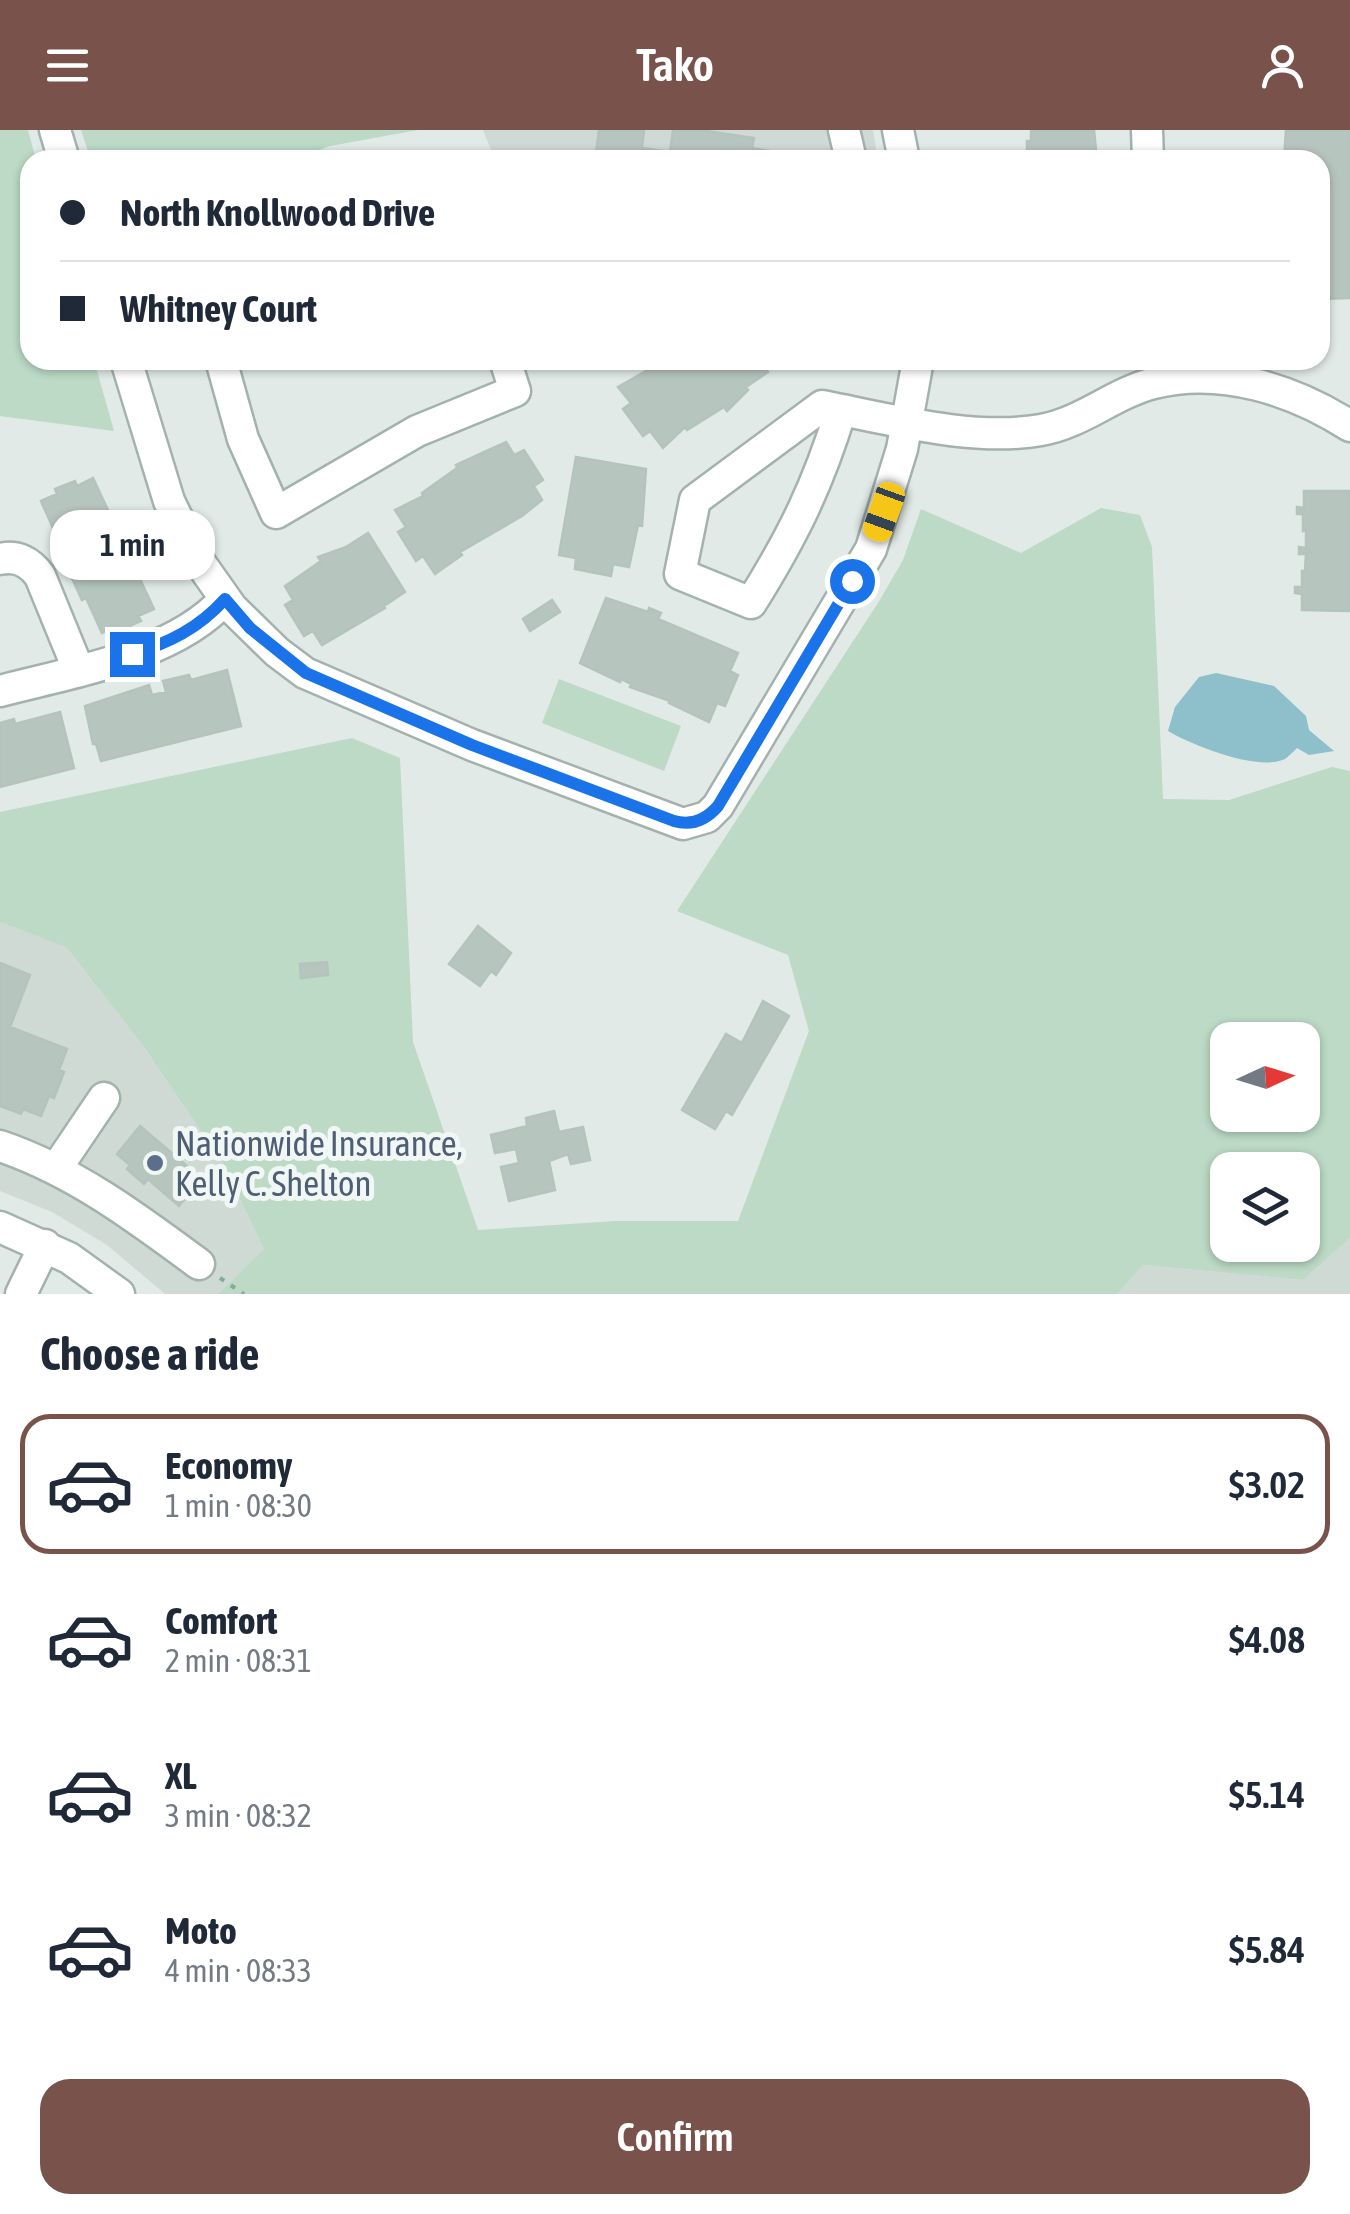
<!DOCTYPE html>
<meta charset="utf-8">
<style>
body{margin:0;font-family:"Asap Condensed",sans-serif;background:#f2f2f3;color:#1f2937;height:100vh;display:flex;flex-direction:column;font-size:38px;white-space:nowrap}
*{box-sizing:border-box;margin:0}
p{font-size:32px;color:#747a83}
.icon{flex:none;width:55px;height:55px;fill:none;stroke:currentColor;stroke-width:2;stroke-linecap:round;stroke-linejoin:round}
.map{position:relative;height:1164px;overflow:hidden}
.sheet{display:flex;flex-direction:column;background:#fff;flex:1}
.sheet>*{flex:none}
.hud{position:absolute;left:20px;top:20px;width:1310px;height:220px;border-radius:30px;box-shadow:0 2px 8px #0004;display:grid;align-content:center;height:220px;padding:0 40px;background:#fff}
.needle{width:65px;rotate:86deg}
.fabs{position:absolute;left:1210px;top:892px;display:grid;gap:20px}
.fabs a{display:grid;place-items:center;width:110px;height:110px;border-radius:20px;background:#fff;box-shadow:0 2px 8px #0004;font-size:50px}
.end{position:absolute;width:45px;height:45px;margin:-22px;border:12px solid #1a73e8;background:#fff;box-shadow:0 0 0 5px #fff}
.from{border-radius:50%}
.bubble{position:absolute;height:70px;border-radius:30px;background:#fff;box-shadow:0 2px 8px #0004;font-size:32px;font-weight:600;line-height:70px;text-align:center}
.car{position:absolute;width:30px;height:60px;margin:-30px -15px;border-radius:12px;box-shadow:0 0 8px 2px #0007;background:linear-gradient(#f5c518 24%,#345 0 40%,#f5c518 0 76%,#345 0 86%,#f5c518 0)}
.hud b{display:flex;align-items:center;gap:35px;height:95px;font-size:38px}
.hud b+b{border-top:2px solid #e0e1e3}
.hud i{width:25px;height:25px;background:#1f2937}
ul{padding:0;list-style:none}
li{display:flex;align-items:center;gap:30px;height:140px;margin:0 20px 15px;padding:0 20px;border:5px solid transparent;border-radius:30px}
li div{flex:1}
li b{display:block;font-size:38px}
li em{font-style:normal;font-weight:600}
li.on{border-color:#79534b}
li>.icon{width:90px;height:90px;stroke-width:1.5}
h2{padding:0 40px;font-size:45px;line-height:120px}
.primary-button{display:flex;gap:20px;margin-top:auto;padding:20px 40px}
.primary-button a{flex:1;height:115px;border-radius:30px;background:#79534b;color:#fff;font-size:40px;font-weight:600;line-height:115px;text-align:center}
header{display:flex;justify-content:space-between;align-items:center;height:130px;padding:0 40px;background:#79534b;color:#fff;font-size:45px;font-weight:600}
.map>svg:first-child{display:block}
.built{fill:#cfdad5}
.green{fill:#bcdac5;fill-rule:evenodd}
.water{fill:#8dc0cb}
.building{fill:#b7c5bf;stroke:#b4c3bd;stroke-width:2.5}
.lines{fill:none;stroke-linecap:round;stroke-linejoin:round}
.minor-casing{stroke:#a4b2ad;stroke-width:35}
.path{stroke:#84aba0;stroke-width:4;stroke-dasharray:5 8;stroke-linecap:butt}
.minor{stroke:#fff;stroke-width:30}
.route{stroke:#1a73e8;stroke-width:12}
.service-dot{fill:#5c6f8a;stroke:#f1f7f4;stroke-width:4}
.labels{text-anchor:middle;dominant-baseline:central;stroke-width:10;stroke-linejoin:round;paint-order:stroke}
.service-label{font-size:35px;fill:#4e5e75;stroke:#f1f7f4;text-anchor:start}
</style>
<header><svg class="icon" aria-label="menu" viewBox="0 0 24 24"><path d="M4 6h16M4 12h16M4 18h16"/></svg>Tako<svg class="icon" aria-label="person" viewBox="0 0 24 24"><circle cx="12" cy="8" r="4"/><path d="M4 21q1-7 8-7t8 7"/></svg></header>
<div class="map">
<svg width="1350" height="1164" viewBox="0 0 1350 1164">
<rect width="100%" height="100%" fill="#e1eae6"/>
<path class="built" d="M483,0H873L878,30H495Z
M0,792L65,816L144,917L222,1032L264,1119L218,1164H165L107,1115L52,1082L0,1061Z
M1350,1108V1164H1117L1143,1135L1303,1150Z"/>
<path class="green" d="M0,0H28L36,30H30V230H94L114,301L0,286Z
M81,0H418L330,16L292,30H91Z
M1101,378L1140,385L1152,417L1163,669L1229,670L1332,637L1350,641V1108L1303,1150L1143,1135L1117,1164H218L264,1119L222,1032L144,917L66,817L0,792V682L352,608L400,628L413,912L478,1100L616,1091H738L809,901L788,825L677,781L878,473L903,430L921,379L1021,423ZM1228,910H1302V985H1228ZM1228,1040H1302V1115H1228Z
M559,549L681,596L664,641L542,593Z"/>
<path class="water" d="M1216,543L1274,556L1306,586L1309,600L1334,621L1309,625L1297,618C1296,619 1287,628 1285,629C1258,642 1192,615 1168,601L1175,577L1199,547Z"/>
<path class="building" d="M599,0H644L642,18L670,22L673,0H700L754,8L752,18L776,22L775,30H595Z
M1031,0H1094L1097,30H1027V11H1031Z
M1286,0H1350V168L1320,169V30H1284Z
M665,230H759L768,242L746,257L748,260L727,281L724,277L687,300L685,297L663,318L650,301L643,306L623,279L631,273L618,257Z
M506,312L514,325L524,320L543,350L534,356L542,370L522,386L460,422L462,425L435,444L423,426L416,431L398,402L406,397L395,380L423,366L422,363L457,338L456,335Z
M576,327L646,339L642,396L638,395L629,437L613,434L611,446L575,439L576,428L559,425Z
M93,348L154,479L138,486L141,491L121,500L118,495L102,503L86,468L82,470L71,446L81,441L75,428L64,433L53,408L57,407L41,371L57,364L55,359L75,351L77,356Z
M1304,361H1350L1349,481L1302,480V464L1295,463V457H1302V441H1305L1306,424H1299V417L1306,418V400L1303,401V384H1297V377L1304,378Z
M368,403L405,462L384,476L385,478L322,515L313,501L304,506L285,475L293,470L285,456L321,431L318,427L346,417Z
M606,468L648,482L649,478L661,483L658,489L738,523L730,541L738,545L725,576L717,573L709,592L669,573L670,571L630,557L631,554L621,549L620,552L580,533Z
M552,470L560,482L530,501L523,489Z
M227,540L241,596L101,631L96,614H93L85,576L149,555L152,565L166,562L163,551L189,545L191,550Z
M60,582L74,638L0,657V593L14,589L15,594Z
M478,796L511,823L496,845L491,841L480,856L449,834Z
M327,832L328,845L301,848L300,834Z
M0,833L30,845L10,897L67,919L59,940L64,942L54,968L49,966L41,986L23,979L21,984L0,976Z
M763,871L789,886L732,985L726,981L715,999L682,980L726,904L742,913Z
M554,981L559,1002L583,997L590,1030L571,1034L568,1024L549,1031L555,1060L509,1071L501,1037L519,1033L516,1019L495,1023L491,1005L527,996L526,988Z
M140,996L202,1049L179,1076L148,1049L144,1054L127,1039L130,1035L117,1024Z"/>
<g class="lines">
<g class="minor-casing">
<path id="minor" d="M55,0L64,30
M844,0L851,30
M898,0L904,30
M1147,0L1148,30
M126,230L169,371L196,427L232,478L277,522L305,543L472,615L683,694L707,687L718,676L871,419L902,319L918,230
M221,230L243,309L276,383L417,301L515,261L505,230
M841,280C818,355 793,406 751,473L680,444L695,370L822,276C889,289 974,312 1041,300C1082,293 1114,263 1154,253C1221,236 1294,260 1350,296
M0,429C17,425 30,432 40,446L78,539
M0,561C72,542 174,526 225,469
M0,1016C74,1041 137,1088 199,1134
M56,1039L104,968
M0,1097L69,1128L119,1164
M21,1164L45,1115"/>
</g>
<path class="path" d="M220,1148L244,1164"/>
<use href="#minor" class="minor"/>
</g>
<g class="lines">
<path class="route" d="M132,524C169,513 199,498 225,469L250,498L306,543L472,615L674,691C692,696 706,690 718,676L852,451"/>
</g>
<circle class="service-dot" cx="155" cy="1033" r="10"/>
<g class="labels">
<g class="service-label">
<text x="175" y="1013">Nationwide Insurance,<tspan x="175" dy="40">Kelly C. Shelton</tspan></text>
</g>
</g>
</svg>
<div class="fabs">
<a><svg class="needle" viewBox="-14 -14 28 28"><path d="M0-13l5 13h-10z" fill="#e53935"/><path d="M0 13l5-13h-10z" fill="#747a83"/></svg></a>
<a><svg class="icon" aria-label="layers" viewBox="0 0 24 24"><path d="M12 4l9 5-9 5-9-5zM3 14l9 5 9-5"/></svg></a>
</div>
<i class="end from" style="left:852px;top:451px"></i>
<i class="end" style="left:132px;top:524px"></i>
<div class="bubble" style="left:50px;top:380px;width:165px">1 min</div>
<i class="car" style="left:884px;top:382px;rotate:200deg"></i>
<div class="hud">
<b><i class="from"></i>North Knollwood Drive</b>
<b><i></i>Whitney Court</b>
</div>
</div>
<section class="sheet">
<h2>Choose a ride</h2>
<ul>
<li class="on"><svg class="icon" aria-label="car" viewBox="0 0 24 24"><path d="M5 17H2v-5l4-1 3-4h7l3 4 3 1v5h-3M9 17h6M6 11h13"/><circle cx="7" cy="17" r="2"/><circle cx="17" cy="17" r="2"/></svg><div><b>Economy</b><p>1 min · 08:30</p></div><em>$3.02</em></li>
<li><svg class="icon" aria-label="car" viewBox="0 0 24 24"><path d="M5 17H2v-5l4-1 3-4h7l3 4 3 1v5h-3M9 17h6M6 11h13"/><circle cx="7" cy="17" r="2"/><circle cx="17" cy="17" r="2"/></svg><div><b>Comfort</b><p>2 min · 08:31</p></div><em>$4.08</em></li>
<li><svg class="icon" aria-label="car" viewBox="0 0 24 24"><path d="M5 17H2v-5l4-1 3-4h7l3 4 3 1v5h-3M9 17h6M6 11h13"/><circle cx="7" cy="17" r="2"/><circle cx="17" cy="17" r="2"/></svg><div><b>XL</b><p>3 min · 08:32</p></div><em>$5.14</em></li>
<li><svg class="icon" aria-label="car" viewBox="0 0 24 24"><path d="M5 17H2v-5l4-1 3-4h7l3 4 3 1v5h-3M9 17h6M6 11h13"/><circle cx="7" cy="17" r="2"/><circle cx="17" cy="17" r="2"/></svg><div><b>Moto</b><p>4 min · 08:33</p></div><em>$5.84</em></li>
</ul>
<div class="primary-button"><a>Confirm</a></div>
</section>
